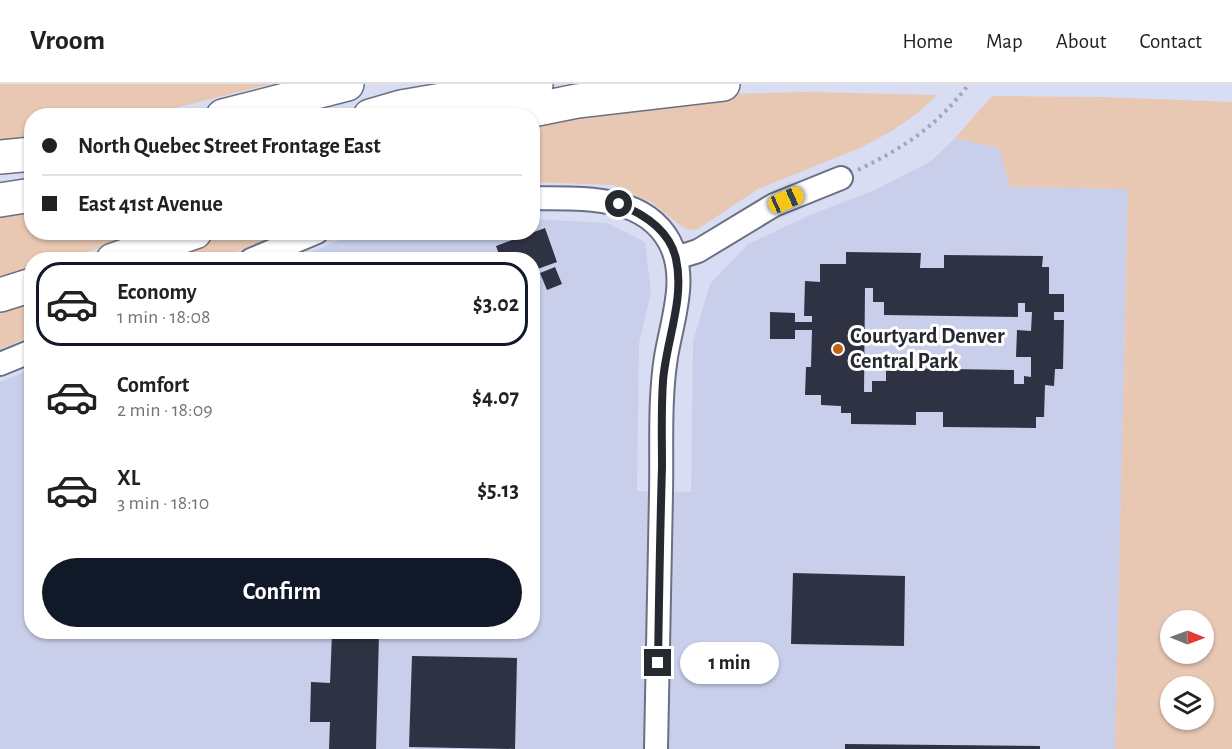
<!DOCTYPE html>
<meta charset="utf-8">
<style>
body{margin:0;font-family:"Alegreya Sans",sans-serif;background:#f6f6f6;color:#202124;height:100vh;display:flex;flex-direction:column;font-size:22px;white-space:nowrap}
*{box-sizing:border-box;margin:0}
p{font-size:20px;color:#757577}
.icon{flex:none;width:33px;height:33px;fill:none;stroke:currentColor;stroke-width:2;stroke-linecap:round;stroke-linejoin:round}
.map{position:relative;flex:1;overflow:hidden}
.details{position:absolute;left:24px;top:168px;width:516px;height:387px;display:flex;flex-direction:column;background:#fff;border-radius:24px;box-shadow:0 2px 4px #0004}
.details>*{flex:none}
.top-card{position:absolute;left:24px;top:24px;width:516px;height:132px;border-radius:24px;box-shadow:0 2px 4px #0004;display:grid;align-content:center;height:132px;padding:0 18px;background:#fff}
.needle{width:39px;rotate:91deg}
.controls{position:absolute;left:1160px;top:526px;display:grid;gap:12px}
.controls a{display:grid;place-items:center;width:54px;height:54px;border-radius:50%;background:#fff;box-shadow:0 2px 4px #0004;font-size:30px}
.end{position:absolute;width:27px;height:27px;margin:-14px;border:8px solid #272931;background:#fff;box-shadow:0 0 0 3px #fff}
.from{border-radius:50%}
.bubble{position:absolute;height:42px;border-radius:21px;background:#fff;box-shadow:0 2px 4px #0004;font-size:20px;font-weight:700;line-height:42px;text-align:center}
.car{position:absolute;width:18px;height:36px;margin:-18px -9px;border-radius:8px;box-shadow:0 0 4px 2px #0007;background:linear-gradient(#f5c518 24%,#345 0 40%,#f5c518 0 76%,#345 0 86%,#f5c518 0)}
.top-card b{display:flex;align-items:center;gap:21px;height:57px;font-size:22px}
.top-card b+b{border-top:2px solid #e0e0e0}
.top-card i{width:15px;height:15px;background:#202124}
ul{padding:10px 0 0;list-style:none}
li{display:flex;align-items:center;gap:18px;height:84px;margin:0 12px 9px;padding:0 6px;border:3px solid transparent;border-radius:24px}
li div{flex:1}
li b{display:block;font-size:22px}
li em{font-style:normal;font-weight:700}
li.on{border-color:#111827}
li>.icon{width:54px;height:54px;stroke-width:1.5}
.button{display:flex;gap:12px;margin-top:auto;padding:12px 18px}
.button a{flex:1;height:69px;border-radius:36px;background:#111827;color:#fff;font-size:24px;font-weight:700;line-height:69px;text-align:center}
header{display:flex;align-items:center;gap:36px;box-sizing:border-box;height:84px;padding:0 30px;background:#fff;border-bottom:2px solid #e0e0e0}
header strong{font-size:28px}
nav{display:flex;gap:33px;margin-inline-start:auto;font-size:21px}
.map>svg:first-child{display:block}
.built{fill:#c9cfeb}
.green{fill:#e8c7b3;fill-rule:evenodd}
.building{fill:#2f3243;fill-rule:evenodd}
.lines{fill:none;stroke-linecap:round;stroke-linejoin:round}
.street-casing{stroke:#6b6f82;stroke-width:26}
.primary-casing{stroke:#6b6f82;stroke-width:36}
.path{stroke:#a3a6b9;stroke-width:4;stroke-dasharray:3 4.5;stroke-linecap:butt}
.street{stroke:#fff;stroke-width:22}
.primary{stroke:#fff;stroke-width:33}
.route{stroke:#272931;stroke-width:8}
.poi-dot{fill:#bf6312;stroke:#fff;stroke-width:2}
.labels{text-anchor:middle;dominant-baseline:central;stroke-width:6;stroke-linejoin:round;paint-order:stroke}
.poi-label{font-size:22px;font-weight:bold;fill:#272931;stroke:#fff;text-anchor:start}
</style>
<header>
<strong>Vroom</strong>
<nav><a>Home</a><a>Map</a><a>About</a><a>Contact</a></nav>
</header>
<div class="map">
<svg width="1232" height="665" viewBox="0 0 1232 665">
<rect width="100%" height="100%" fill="#d9ddf4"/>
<path class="built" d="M955,54L999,64L1010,103L1128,105L1115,665H0V298L31,285L32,548H532V176L293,175L357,149L532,148L533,135L607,139L645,158L651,208L639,260L637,407L691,408L693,257L710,200L748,160L810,131L875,106L931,77Z"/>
<path class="green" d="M0,0H271L147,31L32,32L31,52L0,56Z
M807,8L937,11L918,29L890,48L860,64L758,105L698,145L689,146L681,142L651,118L613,101L533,98L532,32L727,10Z
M992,12L1103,13L1232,18V665H1115L1128,105L1010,103L999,64L955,54ZM1170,537H1203V570H1170ZM1170,603H1203V636H1170Z
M31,128L32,148L147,149L65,175L32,176L31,186L0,196V132Z
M217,149H283L218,175L144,176Z
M31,212V252L0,265V223Z"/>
<path class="building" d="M545,144L557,178L532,187V176H501L496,162Z
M846,168L921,169L920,184H944V171L1043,172L1042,183H1049V210H1064V228H1054V236H1064L1063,285H1055L1054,302L1045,301L1044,333H1036V344L943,343V328H916V341L851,340V329H841V322L821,321V311H805L806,283H811L812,246H795V255H770V228L795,229V238H812V232H804L805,197L820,198V180H846ZM865,204H873V218H884V231L1018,233V219H1025V228H1032L1031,247L1017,246L1016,273H1031V293L1024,292V300H1014V286L886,284V297H872V308H864Z
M555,183L562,200L547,206L540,189Z
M793,489L905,492L904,562L791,560Z
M332,549L379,550L376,665H329L330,638H310L311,598L330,599Z
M412,572L517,574L515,665L409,663Z
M845,660L1040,662V665H845Z"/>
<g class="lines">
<g class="street-casing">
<path id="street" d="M532,114C579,115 642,109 669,157C689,193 672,236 666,273C659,318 662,365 661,410C659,495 658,580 656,665
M676,174L698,167L774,121L841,94
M251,176L317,148
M0,280L32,267"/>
</g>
<g class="primary-casing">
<path id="primary" d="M223,32L347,0
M370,32L401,23L536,0
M503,32L577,17L723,0
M0,73L32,70
M0,116L32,111
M113,176L195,148
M0,211L32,201"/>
</g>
<path class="path" d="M858,86C905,63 937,42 969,0"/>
<use href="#street" class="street"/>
<use href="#primary" class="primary"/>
</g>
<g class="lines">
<path class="route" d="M619,120C644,130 670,147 676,175C685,215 666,257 663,297C661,325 662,354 662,383C660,449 659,514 658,579"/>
</g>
<circle class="poi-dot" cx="838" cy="265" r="6"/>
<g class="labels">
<g class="poi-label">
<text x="850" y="252">Courtyard Denver<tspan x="850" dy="25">Central Park</tspan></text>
</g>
</g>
</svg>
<div class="controls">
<a><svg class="needle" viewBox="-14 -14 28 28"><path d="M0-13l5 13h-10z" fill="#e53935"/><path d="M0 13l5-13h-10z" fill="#757577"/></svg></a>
<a><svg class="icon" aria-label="layers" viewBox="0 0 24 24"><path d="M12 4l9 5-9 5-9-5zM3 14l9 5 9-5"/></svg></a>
</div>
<i class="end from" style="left:619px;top:120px"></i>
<i class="end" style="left:658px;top:579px"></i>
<div class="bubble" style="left:680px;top:558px;width:99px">1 min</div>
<i class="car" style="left:786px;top:116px;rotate:66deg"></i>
<div class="top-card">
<b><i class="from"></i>North Quebec Street Frontage East</b>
<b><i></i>East 41st Avenue</b>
</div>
<section class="details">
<ul>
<li class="on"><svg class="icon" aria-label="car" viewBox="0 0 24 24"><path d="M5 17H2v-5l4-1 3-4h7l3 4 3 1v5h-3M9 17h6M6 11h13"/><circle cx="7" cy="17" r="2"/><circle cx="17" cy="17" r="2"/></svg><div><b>Economy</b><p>1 min · 18:08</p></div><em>$3.02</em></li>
<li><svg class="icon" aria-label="car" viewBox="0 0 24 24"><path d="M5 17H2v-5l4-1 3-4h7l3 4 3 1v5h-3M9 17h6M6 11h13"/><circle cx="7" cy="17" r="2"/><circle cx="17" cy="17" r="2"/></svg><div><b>Comfort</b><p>2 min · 18:09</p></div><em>$4.07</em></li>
<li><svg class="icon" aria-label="car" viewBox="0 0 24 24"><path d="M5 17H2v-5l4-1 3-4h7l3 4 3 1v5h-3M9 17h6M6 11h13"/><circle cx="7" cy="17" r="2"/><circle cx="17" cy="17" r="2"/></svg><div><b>XL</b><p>3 min · 18:10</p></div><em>$5.13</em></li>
</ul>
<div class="button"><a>Confirm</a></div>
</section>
</div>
